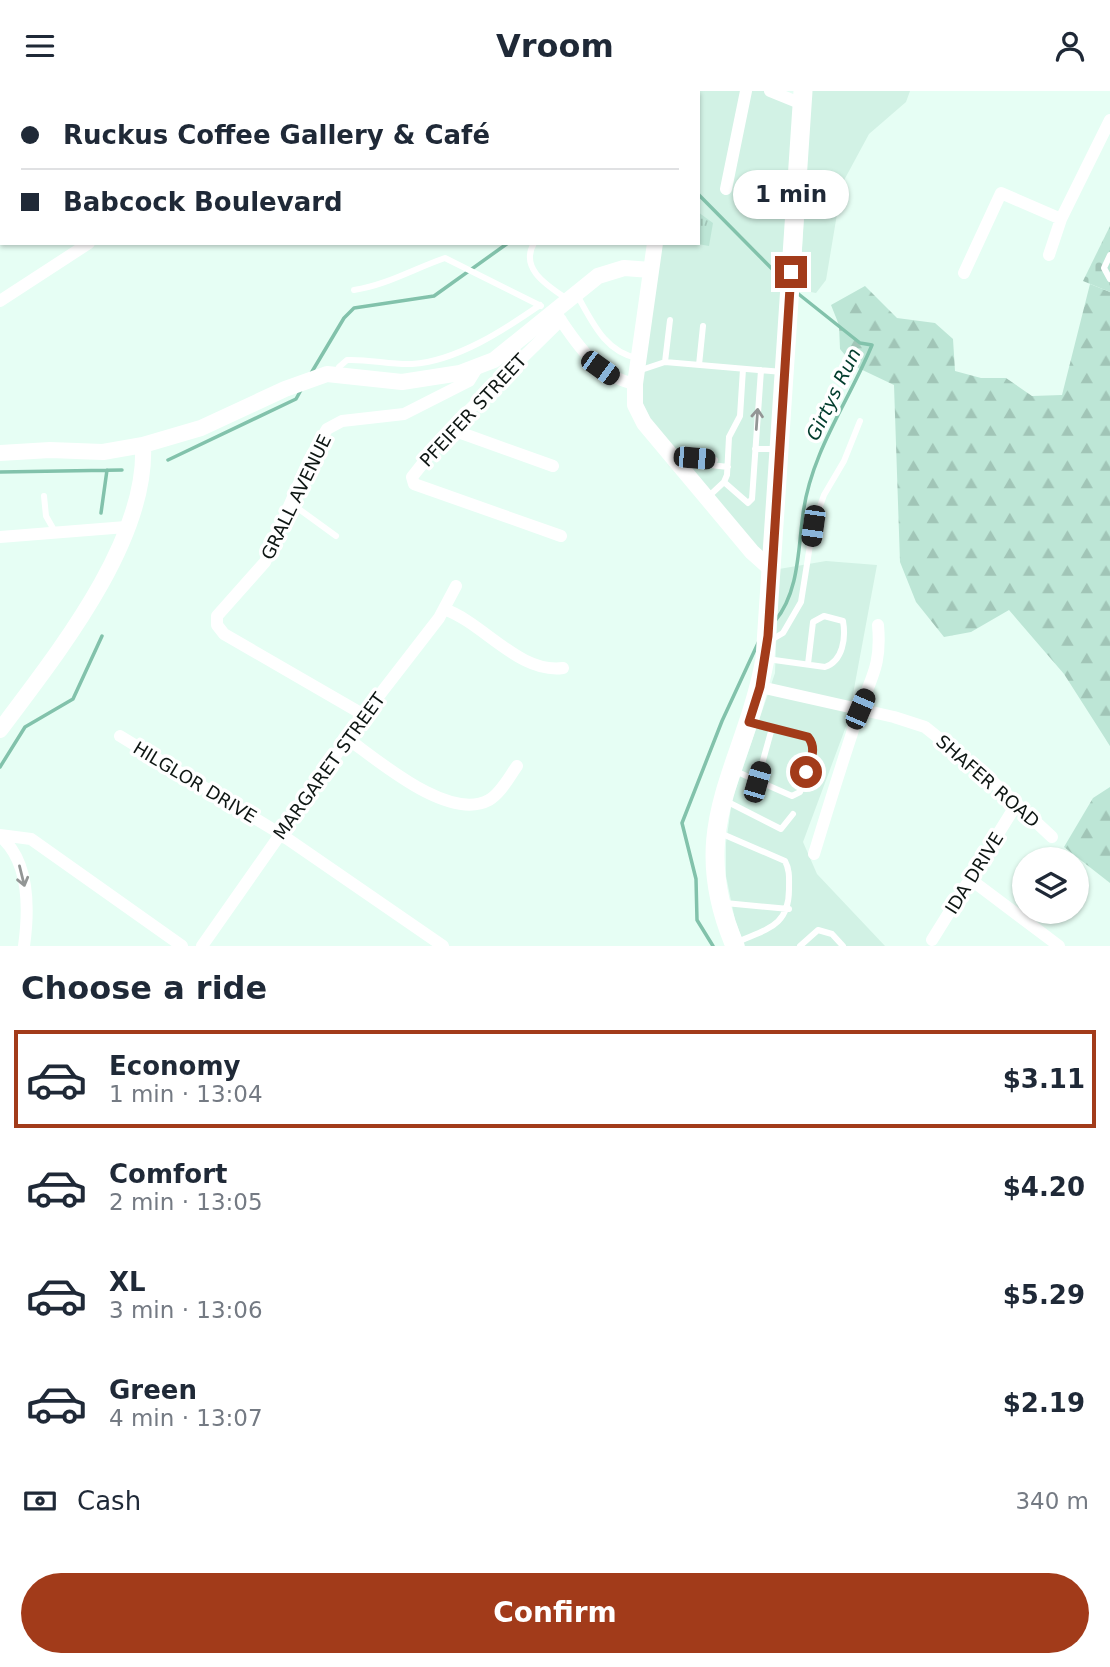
<!DOCTYPE html>
<meta charset="utf-8">
<style>
body{margin:0;font-family:"DejaVu Sans",sans-serif;background:#f6f6f7;color:#1f2937;height:100vh;display:flex;flex-direction:column;font-size:26px;white-space:nowrap}
*{box-sizing:border-box;margin:0}
p{font-size:23px;color:#747a83}
.icon{flex:none;width:38px;height:38px;fill:none;stroke:currentColor;stroke-width:2;stroke-linecap:round;stroke-linejoin:round}
.map{position:relative;height:855px;overflow:hidden}
.drawer{display:flex;flex-direction:column;background:#fff;flex:1}
.drawer>*{flex:none}
.banner{position:absolute;left:0px;top:0px;width:700px;height:154px;box-shadow:0 2px 5px #0004;display:grid;align-content:center;height:154px;padding:0 21px;background:#fff}
.fabs{position:absolute;left:1012px;top:756px;display:grid;gap:14px}
.fabs a{display:grid;place-items:center;width:77px;height:77px;border-radius:50%;background:#fff;box-shadow:0 2px 5px #0004;font-size:35px}
.end{position:absolute;width:32px;height:32px;margin:-16px;border:9px solid #a23b1a;background:#fff;box-shadow:0 0 0 4px #fff}
.from{border-radius:50%}
.bubble{position:absolute;height:49px;border-radius:24px;background:#fff;box-shadow:0 2px 5px #0004;font-size:23px;font-weight:600;line-height:49px;text-align:center}
.car{position:absolute;width:21px;height:42px;margin:-21px -10px;border-radius:9px;box-shadow:0 0 5px 2px #0007;background:linear-gradient(#222 24%,#8ab4d8 0 40%,#222 0 76%,#8ab4d8 0 86%,#222 0)}
.banner b{display:flex;align-items:center;gap:24px;height:66px;font-size:26px}
.banner b+b{border-top:2px solid #e0e1e3}
.banner i{width:18px;height:18px;background:#1f2937}
ul{padding:0;list-style:none}
li{display:flex;align-items:center;gap:21px;height:98px;margin:0 14px 10px;padding:0 7px;border:4px solid transparent;border-radius:0px}
li div{flex:1}
li b{display:block;font-size:26px}
li em{font-style:normal;font-weight:600}
li.active{border-color:#a23b1a}
li>.icon{width:63px;height:63px;stroke-width:1.5}
h2{padding:0 21px;font-size:32px;line-height:84px}
.pay{display:flex;align-items:center;gap:18px;height:77px;padding:0 21px;font-size:26px}
.pay p{margin-inline-start:auto}
.cta{display:flex;gap:14px;margin-top:auto;padding:14px 21px}
.cta a{flex:1;height:80px;border-radius:42px;background:#a23b1a;color:#fff;font-size:28px;font-weight:600;line-height:80px;text-align:center}
header{display:flex;justify-content:space-between;align-items:center;height:91px;padding:0 21px;background:#fff;font-size:32px;font-weight:600}
.map>svg:first-child{display:block}
.built{fill:#d2f2e5}
.forest{fill:url(#forest-firs)}
.cemetery{fill:url(#cemetery-stones)}
.park{fill:url(#park-tufts)}
.lines{fill:none;stroke-linecap:round;stroke-linejoin:round}
.stream{stroke:#82c2ab;stroke-width:3.5}
.service{stroke:#fff;stroke-width:6}
.minor{stroke:#fff;stroke-width:12}
.tertiary{stroke:#fff;stroke-width:16}
.primary{stroke:#fff;stroke-width:19}
.oneway{stroke:#939695}
.route{stroke:#a23b1a;stroke-width:9}
.labels{text-anchor:middle;dominant-baseline:central;stroke-width:7;stroke-linejoin:round;paint-order:stroke}
.street-label{font-size:18px;fill:#0e1613;stroke:#fff}
.water-label{font-size:19px;font-style:italic;fill:#003c2c;stroke:#fff}
</style>
<header><svg class="icon" aria-label="menu" viewBox="0 0 24 24"><path d="M4 6h16M4 12h16M4 18h16"/></svg>Vroom<svg class="icon" aria-label="person" viewBox="0 0 24 24"><circle cx="12" cy="8" r="4"/><path d="M4 21q1-7 8-7t8 7"/></svg></header>
<div class="map">
<svg width="1110" height="855" viewBox="0 0 1110 855">
<defs>
<pattern id="forest-firs" width="22" height="20" patternUnits="userSpaceOnUse" patternTransform="scale(1.75)"><rect width="22" height="20" fill="#bde6d6"/><path d="M5 1l3.5 6h-7zM16 11l3.5 6h-7z" fill="#a1c5b7"/></pattern>
<pattern id="cemetery-stones" width="16" height="16" patternUnits="userSpaceOnUse" patternTransform="scale(1.75)"><rect width="16" height="16" fill="#bde6d6"/><path d="M2 7V4a2 2 0 0 1 4 0v3zM10 15v-3a2 2 0 0 1 4 0v3z" fill="#a1c5b7"/></pattern>
<pattern id="park-tufts" width="24" height="20" patternUnits="userSpaceOnUse" patternTransform="scale(1.75)"><rect width="24" height="20" fill="#bde6d6"/><path d="M3 7l-1-3M5 7V3M7 7l1-3M15 17l-1-3M17 17v-4M19 17l1-3" fill="none" stroke="#a1c5b7"/></pattern>
</defs>
<rect width="100%" height="100%" fill="#e6fef4"/>
<path class="built" d="M678,0H770L802,13L772,479L638,322L655,152H698V2Z
M810,0H910L906,11L869,43L842,93L826,189L816,202L800,199Z
M826,470L877,474L848,630L803,751L817,783L885,855H745L735,829L726,785V752L732,709L775,582L779,478Z"/>
<path class="forest" d="M1090,193L1110,201V655L1064,583L1009,519L971,541L944,546L916,511L900,471L894,294L854,275L840,258L839,234L831,214L865,195L897,227L935,232L953,248L955,280L981,287H1006L1032,305L1062,304Z
M1110,696V792L1064,756L1093,707Z"/>
<path class="cemetery" d="M1110,135V201L1083,190Z"/>
<path class="park" d="M698,121L713,132L709,155L692,152H698Z"/>
<g class="lines">
<path class="stream" d="M588,0L590,2
M698,103L783,189
M310,284L344,227L354,217L434,205L508,152
M168,369L296,308L301,299
M0,381L122,379
M101,422L107,379
M775,530C799,501 798,459 803,423C811,361 849,310 872,254L860,252L796,201
M0,676L25,636L73,608L102,545
M713,855L697,829L696,788L682,732L722,630L759,550"/>
<path class="service" d="M534,152C519,178 548,195 567,208
M1110,164L1104,177L1110,188
M354,199C387,194 413,178 445,167L541,215
M577,204C592,230 604,260 637,267
M665,271L670,229
M699,274L703,235
M638,280L665,271L783,281
M336,283L339,276L347,269C369,268 391,274 412,273C457,270 504,239 540,214
M755,358H778
M688,370L715,369
M685,371L728,376
M724,391L748,412L752,408L761,279
M44,405L46,425L54,439
M708,406L724,391L727,384L729,346L740,325L743,278
M292,413L336,445
M771,549L783,542L801,511L813,435L824,404L844,370L860,330
M767,568L825,576C843,570 846,547 843,530L824,525L813,531L808,573
M733,679L792,705L800,701C805,686 820,660 808,646L750,631
M757,691L772,637
M726,710L781,738L793,723
M720,742L785,770C790,779 789,788 789,798C789,836 766,838 735,852
M725,812L789,818
M800,855L818,839L832,843L843,855"/>
<path class="minor" d="M770,0L802,13
M726,98L746,0
M1049,164L1061,128L1110,29
M964,182L1001,102L1061,128
M0,210L89,152
M558,225C577,254 599,286 635,293
M450,338L553,375
M561,445L414,393L412,386L450,338L561,229
M0,446L126,436
M444,518C484,532 519,583 563,577
M760,596L894,626L925,636L990,688L1052,746
M364,624L224,543L217,534V525L265,471L309,369L327,338L342,330L404,323L469,290L477,277
M120,645L279,742L443,855
M348,648C379,670 449,731 489,709C501,702 509,686 517,675
M0,744L31,748L182,855
M0,745C30,770 29,819 24,855
M814,763C828,717 842,672 857,627C869,588 882,578 878,534
M970,788L1059,855
M932,849L1016,714
M202,855L364,624L439,527L456,495"/>
<path class="tertiary" d="M677,2L678,0
M655,152L635,293V314L644,332L752,461L772,479
M0,362L50,359L103,361L143,354L201,337L285,298L327,283L402,291L460,282L494,269L598,185L624,177L651,179
M0,639C55,565 148,451 143,354"/>
<path class="primary" d="M735,855C684,735 744,680 765,568L803,0"/>
</g>
<defs><path id="oneway-shaft" d="M-6 0H5M1.5-3L5.5 0L1.5 3" fill="none" stroke-width="1.6" stroke-linecap="round" stroke-linejoin="round" transform="scale(1.75)"/></defs>
<g class="oneway">
<use href="#oneway-shaft" transform="translate(757 328) rotate(-86)"/>
<use href="#oneway-shaft" transform="translate(22 785) rotate(76)"/>
</g>
<g class="lines">
<path class="route" d="M791,181L768,545L760,596L749,631L808,646C817,657 811,669 806,681"/>
</g>
<g class="labels">
<g class="street-label">
<text transform="translate(473 319) rotate(-47)">PFEIFER STREET</text>
<text transform="translate(296 406) rotate(-64)">GRALL AVENUE</text>
<text transform="translate(329 675) rotate(-54)">MARGARET STREET</text>
<text transform="translate(988 690) rotate(41)">SHAFER ROAD</text>
<text transform="translate(195 691) rotate(31)">HILGLOR DRIVE</text>
<text transform="translate(974 782) rotate(-58)">IDA DRIVE</text>
</g>
<g class="water-label">
<text transform="translate(833 303) rotate(-64)">Girtys Run</text>
</g>
</g>
</svg>
<div class="fabs">
<a><svg class="icon" aria-label="layers" viewBox="0 0 24 24"><path d="M12 4l9 5-9 5-9-5zM3 14l9 5 9-5"/></svg></a>
</div>
<i class="end from" style="left:806px;top:681px"></i>
<i class="end" style="left:791px;top:181px"></i>
<div class="bubble" style="left:733px;top:79px;width:116px">1 min</div>
<i class="car" style="left:600px;top:277px;rotate:126deg"></i>
<i class="car" style="left:694px;top:367px;rotate:95deg"></i>
<i class="car" style="left:813px;top:435px;rotate:188deg"></i>
<i class="car" style="left:860px;top:618px;rotate:23deg"></i>
<i class="car" style="left:757px;top:691px;rotate:16deg"></i>
<div class="banner">
<b><i class="from"></i>Ruckus Coffee Gallery &amp; Café</b>
<b><i></i>Babcock Boulevard</b>
</div>
</div>
<section class="drawer">
<h2>Choose a ride</h2>
<ul>
<li class="active"><svg class="icon" aria-label="car" viewBox="0 0 24 24"><path d="M5 17H2v-5l4-1 3-4h7l3 4 3 1v5h-3M9 17h6M6 11h13"/><circle cx="7" cy="17" r="2"/><circle cx="17" cy="17" r="2"/></svg><div><b>Economy</b><p>1 min · 13:04</p></div><em>$3.11</em></li>
<li><svg class="icon" aria-label="car" viewBox="0 0 24 24"><path d="M5 17H2v-5l4-1 3-4h7l3 4 3 1v5h-3M9 17h6M6 11h13"/><circle cx="7" cy="17" r="2"/><circle cx="17" cy="17" r="2"/></svg><div><b>Comfort</b><p>2 min · 13:05</p></div><em>$4.20</em></li>
<li><svg class="icon" aria-label="car" viewBox="0 0 24 24"><path d="M5 17H2v-5l4-1 3-4h7l3 4 3 1v5h-3M9 17h6M6 11h13"/><circle cx="7" cy="17" r="2"/><circle cx="17" cy="17" r="2"/></svg><div><b>XL</b><p>3 min · 13:06</p></div><em>$5.29</em></li>
<li><svg class="icon" aria-label="car" viewBox="0 0 24 24"><path d="M5 17H2v-5l4-1 3-4h7l3 4 3 1v5h-3M9 17h6M6 11h13"/><circle cx="7" cy="17" r="2"/><circle cx="17" cy="17" r="2"/></svg><div><b>Green</b><p>4 min · 13:07</p></div><em>$2.19</em></li>
</ul>
<div class="pay"><svg class="icon" aria-label="cash" viewBox="0 0 24 24"><path d="M3 7h18v10H3z"/><circle cx="12" cy="12" r="2"/></svg>Cash<p>340 m</p></div>
<div class="cta"><a>Confirm</a></div>
</section>
